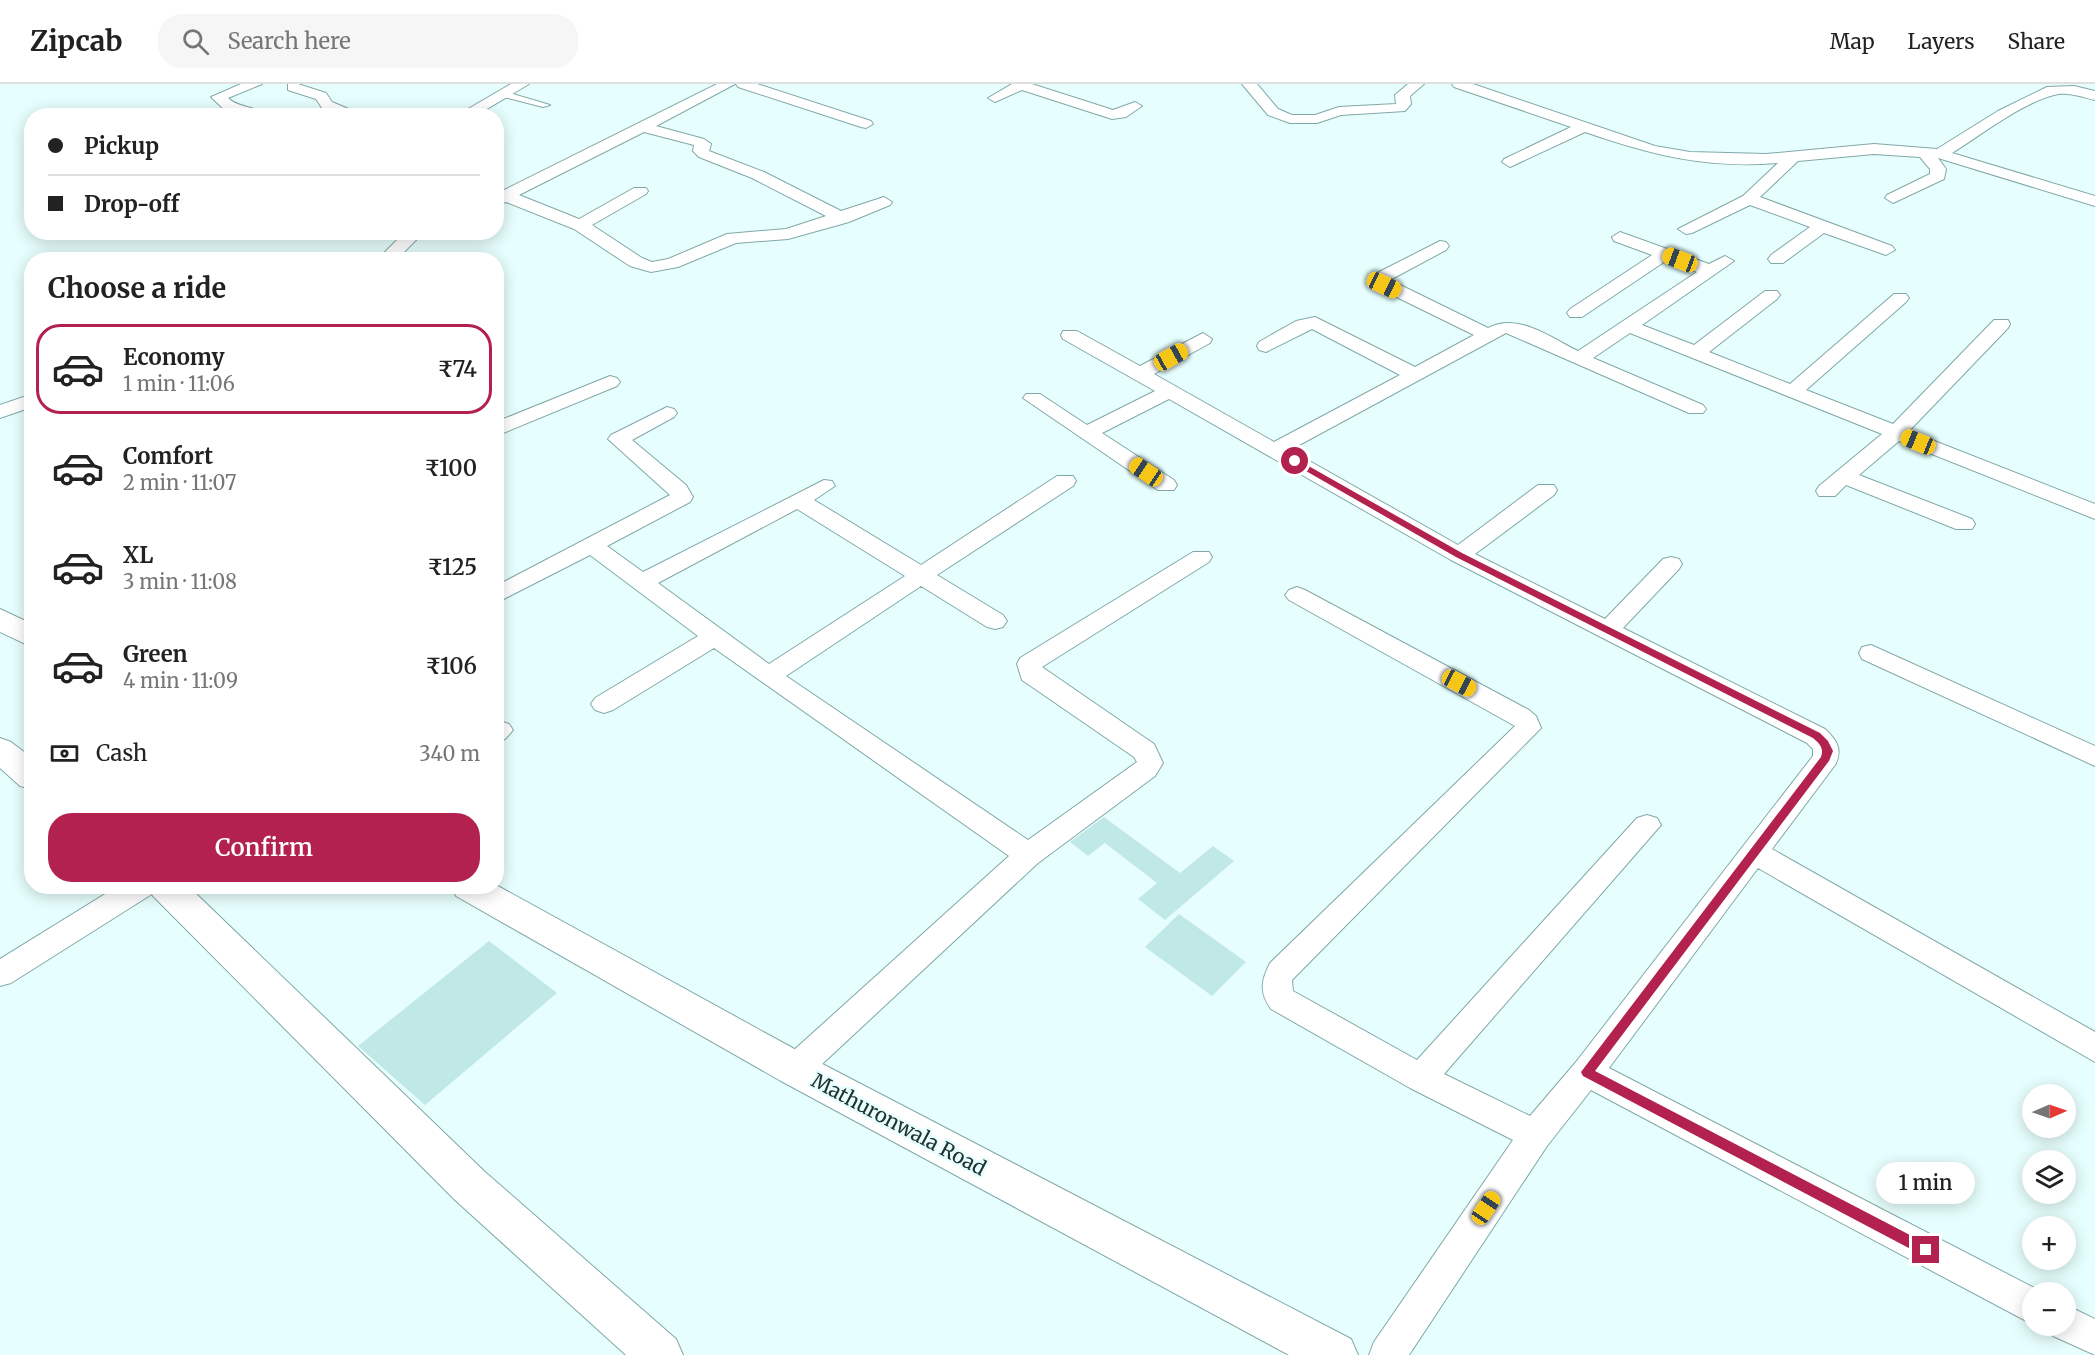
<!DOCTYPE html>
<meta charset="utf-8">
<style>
body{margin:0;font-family:Merriweather,serif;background:#f6f6f6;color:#222;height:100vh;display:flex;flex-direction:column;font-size:22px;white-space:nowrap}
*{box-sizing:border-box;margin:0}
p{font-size:20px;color:#767676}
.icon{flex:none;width:33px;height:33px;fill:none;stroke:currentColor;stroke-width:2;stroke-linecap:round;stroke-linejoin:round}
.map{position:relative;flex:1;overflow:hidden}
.sheet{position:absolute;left:24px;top:168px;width:480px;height:642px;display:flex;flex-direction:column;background:#fff;border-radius:24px;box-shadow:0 3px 15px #0003}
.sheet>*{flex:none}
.top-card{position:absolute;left:24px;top:24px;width:480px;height:132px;border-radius:24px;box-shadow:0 3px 15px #0003;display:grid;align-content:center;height:132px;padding:0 24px;background:#fff}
.needle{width:39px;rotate:88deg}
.fabs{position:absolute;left:2022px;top:1000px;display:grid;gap:12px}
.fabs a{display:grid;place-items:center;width:54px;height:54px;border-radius:50%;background:#fff;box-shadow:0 3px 15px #0003;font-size:30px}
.end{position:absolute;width:27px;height:27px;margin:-14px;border:8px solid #b3224e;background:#fff;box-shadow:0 0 0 3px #fff}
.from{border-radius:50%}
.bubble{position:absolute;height:42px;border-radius:21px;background:#fff;box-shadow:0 3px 15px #0003;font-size:20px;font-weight:600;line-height:42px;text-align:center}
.car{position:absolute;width:18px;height:36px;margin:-18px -9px;border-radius:8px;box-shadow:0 0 4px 2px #0007;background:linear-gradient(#f5c518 24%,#345 0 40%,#f5c518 0 76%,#345 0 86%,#f5c518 0)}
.top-card b{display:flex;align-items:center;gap:21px;height:57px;font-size:22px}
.top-card b+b{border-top:2px solid #e0e0e0}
.top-card i{width:15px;height:15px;background:#222}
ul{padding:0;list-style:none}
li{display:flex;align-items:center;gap:18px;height:90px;margin:0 12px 9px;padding:0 12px;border:3px solid transparent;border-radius:24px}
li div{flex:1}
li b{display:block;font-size:22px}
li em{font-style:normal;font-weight:600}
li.current{border-color:#b3224e}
li>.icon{width:54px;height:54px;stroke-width:1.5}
h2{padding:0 24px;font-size:27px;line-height:72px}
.pay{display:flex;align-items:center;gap:15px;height:66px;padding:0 24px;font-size:22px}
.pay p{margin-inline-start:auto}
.button{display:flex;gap:12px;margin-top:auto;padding:12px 24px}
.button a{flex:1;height:69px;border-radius:24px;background:#b3224e;color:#fff;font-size:24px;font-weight:600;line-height:69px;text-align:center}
header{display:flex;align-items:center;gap:36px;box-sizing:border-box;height:84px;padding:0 30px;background:#fff;border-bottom:2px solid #e0e0e0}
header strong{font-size:28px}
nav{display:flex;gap:33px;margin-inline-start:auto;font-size:21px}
.search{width:420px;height:54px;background:#f6f6f6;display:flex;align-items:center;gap:15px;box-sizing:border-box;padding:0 21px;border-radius:24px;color:#767676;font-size:22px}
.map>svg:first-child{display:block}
.building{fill:#bfe8e7}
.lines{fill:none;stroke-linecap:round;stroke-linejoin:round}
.service-casing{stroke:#81a8a8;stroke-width:2}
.minor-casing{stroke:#81a8a8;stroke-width:2}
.tertiary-casing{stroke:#81a8a8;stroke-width:2}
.service{fill:#fff;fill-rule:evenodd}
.minor{fill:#fff;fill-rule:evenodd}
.tertiary{fill:#fff;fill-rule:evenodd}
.route{fill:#b3224e}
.labels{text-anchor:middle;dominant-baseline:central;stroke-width:5;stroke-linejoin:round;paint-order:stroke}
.near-street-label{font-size:20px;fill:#223232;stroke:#e6fefd}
</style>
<header>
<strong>Zipcab</strong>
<div class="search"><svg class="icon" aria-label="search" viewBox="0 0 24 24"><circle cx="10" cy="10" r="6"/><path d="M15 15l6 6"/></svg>Search here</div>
<nav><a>Map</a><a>Layers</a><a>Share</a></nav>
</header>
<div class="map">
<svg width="2095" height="1271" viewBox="0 0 2095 1271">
<rect width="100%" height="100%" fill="#e6fefd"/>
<path class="building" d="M1104,733L1180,789L1213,762L1234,777L1165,836L1138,815L1157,799L1105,759L1088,772L1070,758Z
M1179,830L1246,878L1212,912L1145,863Z
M489,857L557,909L425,1021L358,962Z"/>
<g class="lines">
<g class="service-casing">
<path id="service" d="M500,8H506L550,21L543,23L500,12Z"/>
</g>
<g class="minor-casing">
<path id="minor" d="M241,0H262L228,14C240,25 255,21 266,32L229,30L211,13Z
M288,0H298L326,9L332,18L365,32H343L322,24L316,15L288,6Z
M511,0H529L475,32H456Z
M717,0H735L656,42L704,55L711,60L709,67L764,88L841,127L884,113L892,118L890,121L849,138L788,155L736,159L678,183L651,188L630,182L574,145L506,118L496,121V110ZM644,48L694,61L693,67L699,73L752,94L826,132L786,145L727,150L668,175L652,178L642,174L592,141L646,110L648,107L646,104H634L579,135L519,111Z
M736,0H757L871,37L873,40L866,44L861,43L738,3Z
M1012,0H1032L1113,26L1135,18L1142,22L1126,33L1112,35L1022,6L995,18L988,14Z
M1242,0H1257L1278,25L1292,31H1315L1339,23L1396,20L1395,11L1408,0H1424L1410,12L1411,20L1405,27L1341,31L1317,39H1290L1268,31Z
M1452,0H1473L1655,62L1690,68L1766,70L1874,60L1937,65L1998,27L2047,3L2074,2L2095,7V16C2082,13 2067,7 2054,11C2022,19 1981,51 1952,69L2095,112V122L1938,74L1946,85L1944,95L1893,119L1885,114L1887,111L1930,90V85L1920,73L1874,70L1798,77L1760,113L1892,162L1895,166L1886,171L1824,149L1783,179H1771L1768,175L1771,171L1810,143L1750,121L1692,149L1686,150L1678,145L1743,112L1778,79C1706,85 1652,71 1585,48L1510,83L1502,78L1504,75L1571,43L1454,3Z
M405,148H424L396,176H377Z
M1620,148L1709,180L1725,172L1734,177L1642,241L1694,261L1765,207H1777L1780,211L1777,215L1709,268L1790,300L1894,210H1906L1909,214L1906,218L1806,306L1893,340L1994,236H2008L2010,240L2008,244L1909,347L2095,420V435L1899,357L1859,391L1972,435L1975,440L1972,445H1956L1846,401L1835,412H1819L1816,407L1819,402L1882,350L1630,249L1593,274L1703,321L1706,325L1703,329H1689L1506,249L1290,366L1458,461L1538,401H1554L1557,406L1554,411L1475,470L1605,535L1663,475L1671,473L1679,475L1682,480L1679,485L1623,544L1825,645C1837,656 1843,666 1835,681L1772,765L2095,948V978L1758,784L1609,984L2044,1209H2032V1240L1591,1006L1547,1062L1409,1271H1369L1374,1258L1513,1056L1410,1004L1271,925C1259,908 1261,897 1270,879L1515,642L1289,516L1285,511L1289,506L1297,503L1305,506L1529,626L1536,632L1541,644L1292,896L1293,907L1417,976L1637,734L1647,731L1657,734L1661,741L1444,990L1530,1032L1576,978L1813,672V665L1807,659L1451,476L1169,315L1102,349L1174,396L1177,401L1174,406H1158L1023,314L1026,310H1040L1087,341L1155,307L1063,255L1061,251L1063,247H1077L1140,282L1203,249L1212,255L1210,259L1154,290L1274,358L1400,291L1312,245L1266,268L1259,266L1257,262L1259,258L1296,237L1315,233L1415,283L1474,251L1374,202L1371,198L1377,189L1440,157L1446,158L1449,162L1446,166L1390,196L1488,244C1518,228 1551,254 1578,267L1697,188L1667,176L1582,233H1570L1567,229L1570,225L1652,171L1614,157L1612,153Z
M610,292L617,294L620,298L617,302L496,352V338Z
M32,310V323L0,334V321Z
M667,323L674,325L677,329L674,333L632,356L686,401L693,413L690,418L607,462L643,488L824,396L832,397L835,402L814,416L921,481L1057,392H1073L1076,397L1073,402L937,491L1003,531L1007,537L1003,543L995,545L987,543L921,502L786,592L1028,756L1137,678L1134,673L1022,596L1017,580L1020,574L1193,468H1209L1212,473L1209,478L1042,583L1154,660L1163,679L1155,692L1038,779L806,995L795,999L784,995L779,985L784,975L1009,772L714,564L613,626L604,629L595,626L591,620L595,614L698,552L590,471L496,519V502L670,411L608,355L611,351ZM797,425L905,492L769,580L658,499Z
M1871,561L2095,662V682L1862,575L1859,569L1862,563Z
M500,637L509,640L513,646L505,655L496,658V638Z
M118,802H156L152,810L11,899L0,902V875Z
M2066,1221L2095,1235V1271L2053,1252L2049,1242H2066Z"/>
</g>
<g class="tertiary-casing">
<path id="tertiary" d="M0,525L32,540V563L0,548Z
M0,654L11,658L32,674V705L20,702L0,684Z
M496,801L809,973L1351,1255L1358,1271H1289L781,997L456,812L451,802Z
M148,802H188L485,1088L676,1255L683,1271H626L455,1116L153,812Z"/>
</g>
<use href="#service" class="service"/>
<use href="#minor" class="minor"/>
<use href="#tertiary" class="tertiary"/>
</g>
<path class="route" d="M1292,376H1298L1462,469L1820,649L1828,657L1833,667L1829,677L1595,987L1931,1162V1171H1922L1583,992L1581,988L1821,673C1824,664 1820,660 1813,654L1456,473L1292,379Z"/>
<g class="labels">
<g class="near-street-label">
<text transform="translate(899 1040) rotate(28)">Mathuronwala Road</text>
</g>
</g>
</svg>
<div class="fabs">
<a><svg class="needle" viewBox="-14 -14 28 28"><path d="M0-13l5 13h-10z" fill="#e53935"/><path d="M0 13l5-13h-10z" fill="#767676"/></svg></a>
<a><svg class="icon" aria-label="layers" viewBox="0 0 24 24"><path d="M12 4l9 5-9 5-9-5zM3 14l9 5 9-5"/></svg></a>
<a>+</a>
<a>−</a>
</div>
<i class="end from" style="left:1295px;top:377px"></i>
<i class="end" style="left:1926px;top:1166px"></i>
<div class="bubble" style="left:1876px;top:1078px;width:99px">1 min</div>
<i class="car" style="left:1680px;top:176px;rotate:291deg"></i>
<i class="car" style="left:1384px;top:201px;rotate:115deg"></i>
<i class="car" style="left:1171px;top:273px;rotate:61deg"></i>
<i class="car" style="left:1918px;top:358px;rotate:292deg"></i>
<i class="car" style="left:1146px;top:388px;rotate:304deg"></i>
<i class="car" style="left:1459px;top:599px;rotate:118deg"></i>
<i class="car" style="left:1486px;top:1124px;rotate:34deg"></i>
<div class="top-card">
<b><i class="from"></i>Pickup</b>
<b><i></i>Drop-off</b>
</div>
<section class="sheet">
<h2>Choose a ride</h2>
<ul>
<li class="current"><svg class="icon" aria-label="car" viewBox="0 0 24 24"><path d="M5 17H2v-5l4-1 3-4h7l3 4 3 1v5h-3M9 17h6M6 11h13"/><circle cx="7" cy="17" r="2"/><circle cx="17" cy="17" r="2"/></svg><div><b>Economy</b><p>1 min · 11:06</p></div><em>₹74</em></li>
<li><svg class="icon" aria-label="car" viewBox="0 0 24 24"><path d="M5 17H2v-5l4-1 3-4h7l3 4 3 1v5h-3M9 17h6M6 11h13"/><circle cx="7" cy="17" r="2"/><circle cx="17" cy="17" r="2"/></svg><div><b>Comfort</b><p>2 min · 11:07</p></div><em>₹100</em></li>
<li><svg class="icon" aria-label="car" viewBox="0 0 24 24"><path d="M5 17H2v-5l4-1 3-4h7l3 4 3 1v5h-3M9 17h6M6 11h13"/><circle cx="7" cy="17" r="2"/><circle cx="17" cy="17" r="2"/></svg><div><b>XL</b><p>3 min · 11:08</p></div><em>₹125</em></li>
<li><svg class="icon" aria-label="car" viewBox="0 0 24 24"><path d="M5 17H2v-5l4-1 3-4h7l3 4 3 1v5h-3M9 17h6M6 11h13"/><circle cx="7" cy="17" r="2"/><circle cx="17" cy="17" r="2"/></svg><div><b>Green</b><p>4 min · 11:09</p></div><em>₹106</em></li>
</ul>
<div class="pay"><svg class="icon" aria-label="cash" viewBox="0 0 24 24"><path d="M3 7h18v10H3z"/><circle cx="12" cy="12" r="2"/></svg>Cash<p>340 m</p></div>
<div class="button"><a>Confirm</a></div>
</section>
</div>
